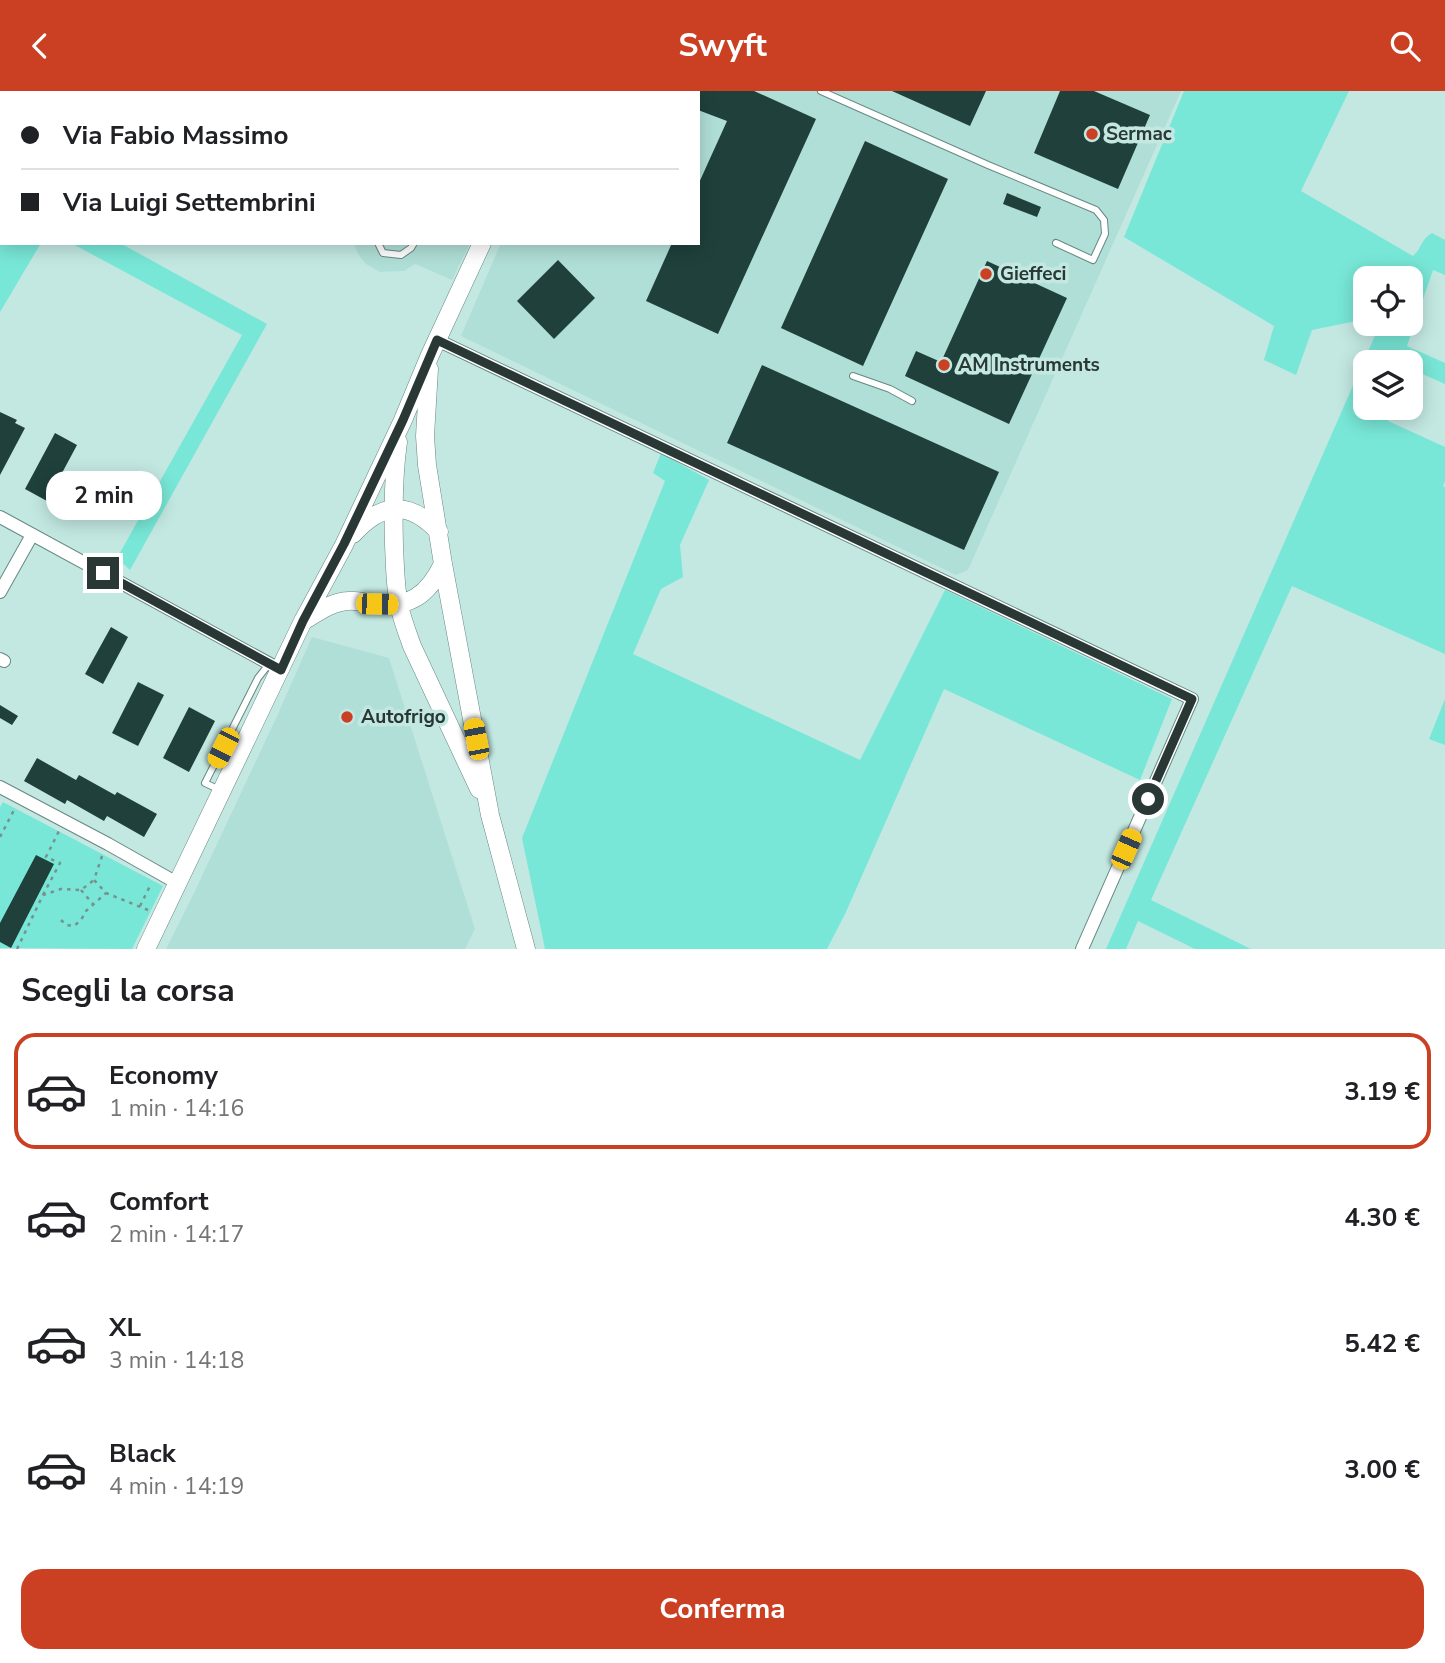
<!DOCTYPE html>
<html lang="it">
<meta charset="utf-8">
<style>
body{margin:0;font-family:"Nunito Sans",sans-serif;background:#f6f6f6;color:#202124;height:100vh;display:flex;flex-direction:column;font-size:26px;white-space:nowrap}
*{box-sizing:border-box;margin:0}
p{font-size:23px;color:#757577}
.icon{flex:none;width:38px;height:38px;fill:none;stroke:currentColor;stroke-width:2;stroke-linecap:round;stroke-linejoin:round}
.map{position:relative;height:858px;overflow:hidden}
.details{display:flex;flex-direction:column;background:#fff;flex:1}
.details>*{flex:none}
.banner{position:absolute;left:0px;top:0px;width:700px;height:154px;box-shadow:0 4px 18px #0003;display:grid;align-content:center;height:154px;padding:0 21px;background:#fff}
.fabs{position:absolute;left:1353px;top:175px;display:grid;gap:14px}
.fabs a{display:grid;place-items:center;width:70px;height:70px;border-radius:14px;background:#fff;box-shadow:0 4px 18px #0003;font-size:35px}
.end{position:absolute;width:32px;height:32px;margin:-16px;border:9px solid #293735;background:#fff;box-shadow:0 0 0 4px #fff}
.from{border-radius:50%}
.bubble{position:absolute;height:49px;border-radius:21px;background:#fff;box-shadow:0 4px 18px #0003;font-size:23px;font-weight:700;line-height:49px;text-align:center}
.car{position:absolute;width:21px;height:42px;margin:-21px -10px;border-radius:9px;box-shadow:0 0 5px 2px #0007;background:linear-gradient(#f5c518 24%,#345 0 40%,#f5c518 0 76%,#345 0 86%,#f5c518 0)}
.banner b{display:flex;align-items:center;gap:24px;height:66px;font-size:26px}
.banner b+b{border-top:2px solid #e0e0e0}
.banner i{width:18px;height:18px;background:#202124}
ul{padding:0;list-style:none}
li{display:flex;align-items:center;gap:21px;height:116px;margin:0 14px 10px;padding:0 7px;border:4px solid transparent;border-radius:21px}
li div{flex:1}
li b{display:block;font-size:26px}
li em{font-style:normal;font-weight:700}
li.on{border-color:#cb4023}
li>.icon{width:63px;height:63px;stroke-width:1.5}
h2{padding:0 21px;font-size:32px;line-height:84px}
.primary-button{display:flex;gap:14px;margin-top:auto;padding:14px 21px}
.primary-button a{flex:1;height:80px;border-radius:21px;background:#cb4023;color:#fff;font-size:28px;font-weight:700;line-height:80px;text-align:center}
header{display:flex;justify-content:space-between;align-items:center;height:91px;padding:0 21px;background:#cb4023;color:#fff;font-size:32px;font-weight:700}
.map>svg:first-child{display:block}
.built{fill:#b0dfd7}
.green{fill:#78e7d7}
.building{fill:#1f403b}
.lines{fill:none;stroke-linecap:round;stroke-linejoin:round}
.service-casing{stroke:#668882;stroke-width:8}
.minor-casing{stroke:#668882;stroke-width:14}
.secondary-casing{stroke:#668882;stroke-width:19}
.path{stroke:#78928e;stroke-width:2.5;stroke-dasharray:3.5 5;stroke-linecap:butt}
.service{stroke:#fff;stroke-width:6}
.minor{stroke:#fff;stroke-width:12}
.secondary{stroke:#fff;stroke-width:18}
.route{stroke:#293735;stroke-width:9}
.poi-dot{fill:#cb4023;stroke:#c3e8e2;stroke-width:2.5}
.labels{text-anchor:middle;dominant-baseline:central;stroke-width:7;stroke-linejoin:round;paint-order:stroke}
.poi-label{font-size:19px;font-weight:bold;fill:#293735;stroke:#c3e8e2;text-anchor:start}
</style>
<header><svg class="icon" aria-label="back" viewBox="0 0 24 24"><path d="M15 5l-7 7 7 7"/></svg>Swyft<svg class="icon" aria-label="search" viewBox="0 0 24 24"><circle cx="10" cy="10" r="6"/><path d="M15 15l6 6"/></svg></header>
<div class="map">
<svg width="1445" height="858" viewBox="0 0 1445 858">
<rect width="100%" height="100%" fill="#c3e8e2"/>
<path class="built" d="M291,0H543V2H292Z
M568,0H1181L968,479L956,484L461,245L501,152H698V2H567Z
M354,152H470L452,189L415,173L404,180L380,181L366,173L358,163Z
M312,546L389,567L475,838L465,858H166L194,802L277,625Z"/>
<path class="green" d="M1184,0H1349L1301,100L1413,165C1422,157 1421,148 1432,142L1445,149V184L1433,179L1407,255L1445,272V293L1411,278L1410,271H1365V317H1393L1388,330L1445,356V390L1443,395L1445,396V563L1292,495L1151,809L1251,858H1195L1138,830L1126,858H1106L1380,233H1410V187H1365V199H1363L1356,230L1312,239L1296,284L1264,269L1274,235L1124,146Z
M0,59H2V152H41L0,221Z
M71,152H120L267,233L130,479L117,467L242,244Z
M661,362L709,389L680,454L683,486L661,498L633,563L860,669L945,499L1172,608L1140,689L944,598L846,821L827,858H545L522,747L665,390L653,382Z
M1445,608V654L1429,648Z
M3,711L163,795L132,858L0,857V716Z"/>
<path class="building" d="M698,0H754L816,28L718,243L646,210L672,152H698V94L727,30L698,19Z
M892,0H986L970,35Z
M1060,0H1094L1150,24L1118,98L1034,62Z
M865,50L948,88L863,275L781,237Z
M1007,102L1041,116L1037,126L1003,113Z
M558,169L595,207L554,248L517,210Z
M987,170L1067,207L1009,333L905,285L916,260L941,271Z
M762,274L999,381L964,459L727,352Z
M0,321L17,329L15,332L25,337L0,384Z
M55,342L77,354L47,410L25,398Z
M111,536L128,546L103,593L85,583Z
M138,591L164,604L138,655L112,642Z
M0,614L18,625L12,634L0,627Z
M189,616L215,630L189,681L163,667Z
M37,667L76,689L79,684L115,704L117,701L157,723L144,746L107,725L104,730L67,709L65,713L24,690Z
M36,764L54,773L11,857L0,851V832Z"/>
<g class="lines">
<g class="service-casing">
<path id="service" d="M534,0L538,2
M821,0L988,74L1096,119L1104,129L1105,143L1093,169L1056,152
M447,2L450,0
M378,152L383,162L401,164L411,157L414,152
M853,285L890,298L912,310
M220,699L205,692L258,587L269,573"/>
</g>
<g class="minor-casing">
<path id="minor" d="M437,249L1192,608L1082,858
M0,426L281,579
M0,501L32,444
M0,568L4,570
M0,696L108,753L177,792"/>
</g>
<g class="secondary-casing">
<path id="secondary" d="M553,2L554,0
M429,278L425,345L427,374L443,473L490,724L526,858
M398,351C393,386 393,419 394,454C395,474 395,494 399,514C402,528 407,541 412,555L479,698
M353,443C382,411 409,409 439,441
M303,530C317,522 331,511 348,510C356,509 366,512 375,513C410,517 428,504 443,473
M146,858L303,530L344,454L403,329L430,264L482,152"/>
</g>
<path class="path" d="M0,746L14,719
M102,765L94,789L106,802L148,819
M81,799L93,813
M43,804L60,772L46,766L59,740
M140,815L151,793
M61,829L66,834L74,835L81,829L86,820L106,802
M17,858L43,804L61,798L81,799L94,789"/>
<use href="#service" class="service"/>
<use href="#minor" class="minor"/>
<use href="#secondary" class="secondary"/>
</g>
<g class="lines">
<path class="route" d="M103,482L281,579L303,530L344,453L403,329L437,249L1192,608L1148,708"/>
</g>
<g class="poi-dot">
<circle cx="1092" cy="43" r="7"/>
<circle cx="986" cy="183" r="7"/>
<circle cx="944" cy="274" r="7"/>
<circle cx="347" cy="626" r="7"/>
</g>
<g class="labels">
<g class="poi-label">
<text x="1106" y="43">Sermac</text>
<text x="1000" y="183">Gieffeci</text>
<text x="958" y="274">AM Instruments</text>
<text x="361" y="626">Autofrigo</text>
</g>
</g>
</svg>
<div class="fabs">
<a><svg class="icon" aria-label="locate" viewBox="0 0 24 24"><circle cx="12" cy="12" r="6"/><path d="M12 2v4M12 18v4M2 12h4M18 12h4"/></svg></a>
<a><svg class="icon" aria-label="layers" viewBox="0 0 24 24"><path d="M12 4l9 5-9 5-9-5zM3 14l9 5 9-5"/></svg></a>
</div>
<i class="end from" style="left:1148px;top:708px"></i>
<i class="end" style="left:103px;top:482px"></i>
<div class="bubble" style="left:46px;top:380px;width:116px">2 min</div>
<i class="car" style="left:377px;top:513px;rotate:91deg"></i>
<i class="car" style="left:476px;top:648px;rotate:349deg"></i>
<i class="car" style="left:223px;top:657px;rotate:207deg"></i>
<i class="car" style="left:1126px;top:758px;rotate:24deg"></i>
<div class="banner">
<b><i class="from"></i>Via Fabio Massimo</b>
<b><i></i>Via Luigi Settembrini</b>
</div>
</div>
<section class="details">
<h2>Scegli la corsa</h2>
<ul>
<li class="on"><svg class="icon" aria-label="car" viewBox="0 0 24 24"><path d="M5 17H2v-5l4-1 3-4h7l3 4 3 1v5h-3M9 17h6M6 11h13"/><circle cx="7" cy="17" r="2"/><circle cx="17" cy="17" r="2"/></svg><div><b>Economy</b><p>1 min · 14:16</p></div><em>3.19 €</em></li>
<li><svg class="icon" aria-label="car" viewBox="0 0 24 24"><path d="M5 17H2v-5l4-1 3-4h7l3 4 3 1v5h-3M9 17h6M6 11h13"/><circle cx="7" cy="17" r="2"/><circle cx="17" cy="17" r="2"/></svg><div><b>Comfort</b><p>2 min · 14:17</p></div><em>4.30 €</em></li>
<li><svg class="icon" aria-label="car" viewBox="0 0 24 24"><path d="M5 17H2v-5l4-1 3-4h7l3 4 3 1v5h-3M9 17h6M6 11h13"/><circle cx="7" cy="17" r="2"/><circle cx="17" cy="17" r="2"/></svg><div><b>XL</b><p>3 min · 14:18</p></div><em>5.42 €</em></li>
<li><svg class="icon" aria-label="car" viewBox="0 0 24 24"><path d="M5 17H2v-5l4-1 3-4h7l3 4 3 1v5h-3M9 17h6M6 11h13"/><circle cx="7" cy="17" r="2"/><circle cx="17" cy="17" r="2"/></svg><div><b>Black</b><p>4 min · 14:19</p></div><em>3.00 €</em></li>
</ul>
<div class="primary-button"><a>Conferma</a></div>
</section>
